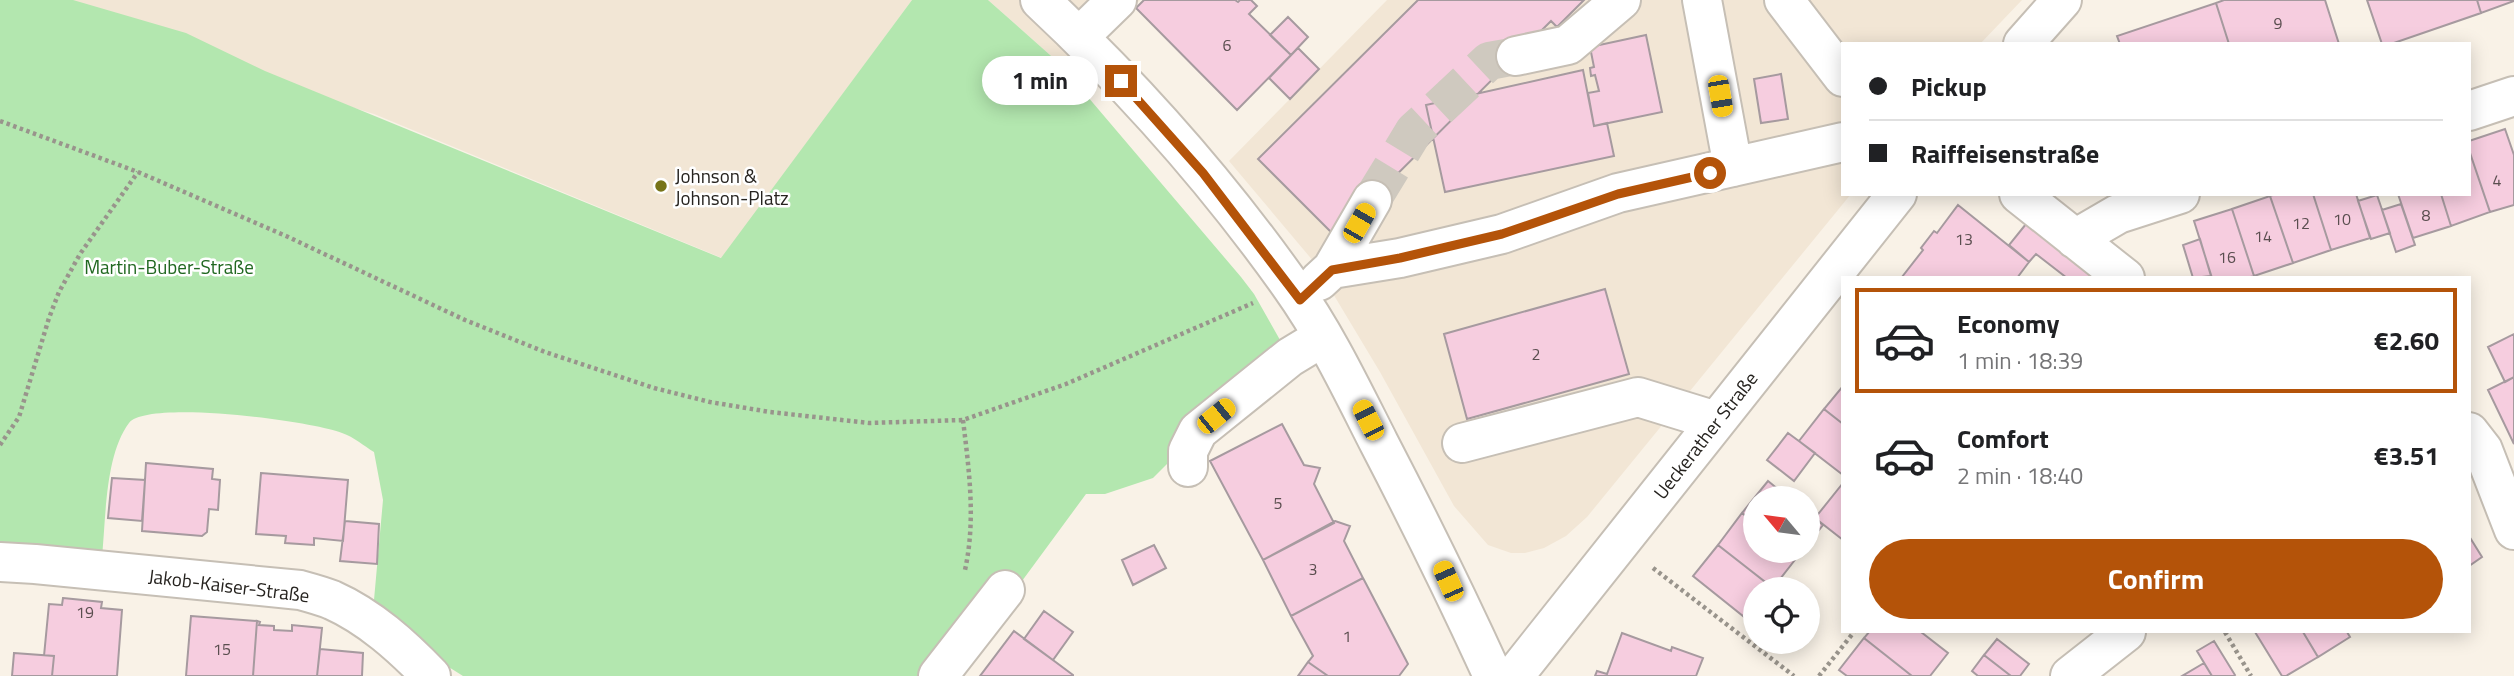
<!DOCTYPE html>
<meta charset="utf-8">
<style>
body{margin:0;font-family:"Titillium Web",sans-serif;background:#f6f6f6;color:#202124;height:100vh;display:flex;flex-direction:column;font-size:26px;white-space:nowrap}
*{box-sizing:border-box;margin:0}
p{font-size:23px;color:#757577}
.icon{flex:none;width:38px;height:38px;fill:none;stroke:currentColor;stroke-width:2;stroke-linecap:round;stroke-linejoin:round}
.map{position:relative;flex:1;overflow:hidden}
.panel{position:absolute;left:1841px;top:276px;width:630px;height:357px;display:flex;flex-direction:column;background:#fff;border-radius:0px;box-shadow:0 4px 18px #0003}
.panel>*{flex:none}
.banner{position:absolute;left:1841px;top:42px;width:630px;height:154px;border-radius:0px;box-shadow:0 4px 18px #0003;display:grid;align-content:center;height:154px;padding:0 28px;background:#fff}
.needle{width:46px;rotate:299deg}
.buttons{position:absolute;left:1743px;top:486px;display:grid;gap:14px}
.buttons a{display:grid;place-items:center;width:77px;height:77px;border-radius:50%;background:#fff;box-shadow:0 4px 18px #0003;font-size:35px}
.end{position:absolute;width:32px;height:32px;margin:-16px;border:9px solid #b45309;background:#fff;box-shadow:0 0 0 4px #fff}
.from{border-radius:50%}
.bubble{position:absolute;height:49px;border-radius:24px;background:#fff;box-shadow:0 4px 18px #0003;font-size:23px;font-weight:700;line-height:49px;text-align:center}
.car{position:absolute;width:21px;height:42px;margin:-21px -10px;border-radius:9px;box-shadow:0 0 5px 2px #0007;background:linear-gradient(#f5c518 24%,#345 0 40%,#f5c518 0 76%,#345 0 86%,#f5c518 0)}
.banner b{display:flex;align-items:center;gap:24px;height:66px;font-size:26px}
.banner b+b{border-top:2px solid #e0e0e0}
.banner i{width:18px;height:18px;background:#202124}
ul{padding:12px 0 0;list-style:none}
li{display:flex;align-items:center;gap:21px;height:105px;margin:0 14px 10px;padding:0 14px;border:4px solid transparent;border-radius:0px}
li div{flex:1}
li b{display:block;font-size:26px}
li em{font-style:normal;font-weight:700}
li.selected{border-color:#b45309}
li>.icon{width:63px;height:63px;stroke-width:1.5}
.button{display:flex;gap:14px;margin-top:auto;padding:14px 28px}
.button a{flex:1;height:80px;border-radius:42px;background:#b45309;color:#fff;font-size:28px;font-weight:700;line-height:80px;text-align:center}
.map>svg:first-child{display:block}
.built{fill:#f2e6d5}
.green{fill:#b3e7af}
.building{fill:#f6cddf;stroke:#a69a9f;stroke-width:2}
.lines{fill:none;stroke-linecap:round;stroke-linejoin:round}
.minor-tunnel{stroke:#cfc9bf;stroke-width:38;stroke-dasharray:38 19;stroke-linecap:butt}
.minor-casing{stroke:#c6bfb5;stroke-width:42}
.path{stroke:#99948c;stroke-width:4.5;stroke-dasharray:3.5 3.5;stroke-linecap:butt}
.minor{stroke:#fff;stroke-width:38}
.route{stroke:#b45309;stroke-width:9}
.poi-dot{fill:#777419;stroke:#fff;stroke-width:2.5}
.labels{text-anchor:middle;dominant-baseline:central;stroke-width:5;stroke-linejoin:round;paint-order:stroke}
.number-label{font-size:16px;fill:#5a4e4f}
.poi-label{font-size:19px;fill:#26231f;stroke:#fff;text-anchor:start}
.park-label{font-size:19px;fill:#206820;stroke:#fff}
.street-label{font-size:19px;fill:#26231f;stroke:#fff}
</style>
<div class="map">
<svg width="2514" height="676" viewBox="0 0 2514 676">
<rect width="100%" height="100%" fill="#f9f2e7"/>
<path class="built" d="M0,0H912L722,258L374,114Z
M988,0H1140L1069,75L1059,63Z
M1387,0H2022L1980,44H1843V194H1851L1587,517L1566,536L1544,548L1525,553H1511L1488,545L1454,506L1380,372L1314,262L1229,161Z"/>
<path class="green" d="M0,0H73L186,33L265,71L721,258L912,0H988L1059,63L1241,277L1254,294L1284,347L1153,478L1105,494H1086L1022,581L999,579L932,676H463L436,659L373,611L383,500L374,452C364,446 354,437 342,433C313,421 147,399 129,423C105,455 106,517 102,557L0,547Z"/>
<path class="building" d="M1144,0H1235L1238,2L1240,0H1251L1257,6L1249,14L1291,55L1237,110L1136,8Z
M1418,0H1584L1557,27L1551,21L1335,236L1258,159Z
M2224,0H2325L2339,44H2229L2216,3Z
M2367,0H2477L2481,13L2391,44H2382Z
M2477,0H2514V1L2481,13Z
M2216,3L2229,44H2120L2117,36Z
M1288,17L1308,37L1291,55L1270,35Z
M1646,35L1662,112L1594,126L1588,93L1599,91L1595,75L1591,76L1590,68L1594,67L1590,47Z
M1298,48L1319,69L1290,99L1269,78Z
M1583,70L1594,126L1607,123L1614,156L1445,192L1426,105Z
M1781,74L1788,119L1761,123L1754,79Z
M2505,129L2514,155V205L2490,212L2469,150V141Z
M2469,150L2490,212L2451,226L2441,194H2469Z
M2275,194H2313L2331,250L2293,263L2270,196Z
M2313,194H2356L2370,238L2331,250Z
M2398,194H2441L2451,226L2413,238Z
M2377,195L2390,233L2371,239L2358,201Z
M2270,196L2293,263L2254,276L2232,209Z
M2401,204L2415,245L2396,252L2382,210Z
M1958,205L2029,262L2017,278L1902,277L1923,250L1921,248L1934,231L1937,233Z
M2232,209L2254,276L2247,278H2212L2194,221Z
M2026,224L2095,278H2067L2036,254L2029,262L2009,245Z
M2200,239L2211,276L2193,278L2183,245Z
M1605,289L1629,374L1467,419L1444,334Z
M2514,334V377L2505,382L2488,347Z
M2514,377V444L2488,390Z
M1843,386V424L1824,409Z
M1824,409L1843,424V475L1799,441Z
M1282,424L1304,465L1320,468L1314,484L1334,523L1263,560L1210,461Z
M1788,433L1815,453L1794,481L1767,460Z
M146,463L213,469L212,479L220,480L218,510L209,509L207,532L202,536L142,531Z
M261,473L348,480L343,541L314,538V545L285,543L286,536L256,534Z
M112,478L145,480L142,521L108,518Z
M1768,481L1790,499H1755V523L1742,513Z
M1843,483V540L1815,518Z
M1742,513L1755,523V551H1792L1798,556L1773,588L1718,545Z
M1808,513L1823,525L1808,544Z
M345,521L379,524L377,564L340,561Z
M1335,521L1350,526L1344,541L1363,578L1291,616L1263,560Z
M2469,536L2482,557L2469,566Z
M1154,545L1166,568L1133,585L1122,560Z
M1718,545L1773,588L1755,590V611L1748,620L1693,576Z
M1363,578L1408,664L1399,676H1328L1308,662L1313,656L1291,616Z
M63,598L102,602L101,608L122,610L117,676H52L54,656H44L49,604L62,605Z
M1044,611L1073,632L1053,660L1024,639Z
M191,616L257,621L253,676H186Z
M257,621L260,622L259,625L274,626V630L292,631V625L322,628L317,676H253Z
M1014,631L1073,675V676H980Z
M1869,632H1921L1948,653L1930,676H1912L1864,638Z
M2255,632H2303L2318,657L2286,676H2282Z
M2303,632H2347L2350,637L2318,657Z
M1622,633L1671,651L1672,647L1703,658L1696,676H1595L1597,671L1607,674Z
M1864,638L1912,676H1847L1839,670Z
M1997,639L2029,664L2020,676H2011L1984,655Z
M2214,641L2235,675L2234,676H2212L2197,651Z
M320,649L363,653L362,676H317Z
M14,653L54,656L52,676H12Z
M1984,655L2011,676H1978L1972,671Z
M1308,662L1328,676H1298Z
M2204,663L2212,676H2182Z"/>
<g class="lines">
<path class="minor-tunnel" d="M1372,200L1414,131L1489,61L1516,56"/>
<g class="minor-casing">
<path id="minor" d="M1040,0C1132,86 1218,183 1291,286C1326,335 1352,390 1379,443C1419,520 1457,597 1493,676
M1702,0L1733,167
M1784,0L1843,77
M1079,37L1117,0
M2023,44L2062,0
M1516,56L1568,45L1621,0
M2469,111L2514,96
M2019,194L2125,278
M2075,239L2118,214L2180,194
M1332,269L1400,258L1502,234L1618,193L1843,142
M1319,281L1332,269L1372,200
M2469,432L2483,450L2514,530
M1462,443L1638,397L1716,421
M1188,467V451L1198,431L1290,357L1323,337
M0,562L35,564L300,590C311,593 322,596 332,600C370,617 402,646 431,676
M938,676L1005,590
M1514,676L1897,194
M2070,676L2126,632"/>
</g>
<path class="path" d="M0,121L138,172L286,236L465,320L545,352L654,388L710,402L770,412L869,423L963,420L1066,384L1253,303
M963,420C969,470 976,520 965,570
M0,445L19,417L49,318L59,292L80,254L138,172
M1653,568L1794,676
M2225,632L2251,676
M1819,676L1854,632"/>
<use href="#minor" class="minor"/>
</g>
<g class="lines">
<path class="route" d="M1121,81L1203,173L1300,300L1332,270L1400,258L1502,234L1618,194L1710,173"/>
</g>
<circle class="poi-dot" cx="661" cy="186" r="7"/>
<g class="labels">
<g class="number-label">
<text x="2278" y="23">9</text>
<text x="1227" y="45">6</text>
<text x="2497" y="180">4</text>
<text x="2426" y="215">8</text>
<text x="2342" y="219">10</text>
<text x="2301" y="223">12</text>
<text x="2263" y="236">14</text>
<text x="1964" y="239">13</text>
<text x="2227" y="257">16</text>
<text x="1536" y="354">2</text>
<text x="1278" y="503">5</text>
<text x="1313" y="569">3</text>
<text x="85" y="612">19</text>
<text x="1347" y="636">1</text>
<text x="222" y="649">15</text>
</g>
<g class="poi-label">
<text x="675" y="175">Johnson &amp;<tspan x="675" dy="22">Johnson-Platz</tspan></text>
</g>
<g class="park-label">
<text x="169" y="266">Martin-Buber-Straße</text>
</g>
<g class="street-label">
<text transform="translate(1705 435) rotate(-52)">Ueckerather Straße</text>
<text transform="translate(229 585) rotate(7)">Jakob-Kaiser-Straße</text>
</g>
</g>
</svg>
<div class="buttons">
<a><svg class="needle" viewBox="-14 -14 28 28"><path d="M0-13l5 13h-10z" fill="#e53935"/><path d="M0 13l5-13h-10z" fill="#757577"/></svg></a>
<a><svg class="icon" aria-label="locate" viewBox="0 0 24 24"><circle cx="12" cy="12" r="6"/><path d="M12 2v4M12 18v4M2 12h4M18 12h4"/></svg></a>
</div>
<i class="end from" style="left:1710px;top:173px"></i>
<i class="end" style="left:1121px;top:81px"></i>
<div class="bubble" style="left:982px;top:56px;width:116px">1 min</div>
<i class="car" style="left:1720px;top:96px;rotate:170deg"></i>
<i class="car" style="left:1359px;top:223px;rotate:30deg"></i>
<i class="car" style="left:1216px;top:416px;rotate:51deg"></i>
<i class="car" style="left:1368px;top:420px;rotate:333deg"></i>
<i class="car" style="left:1448px;top:581px;rotate:336deg"></i>
<div class="banner">
<b><i class="from"></i>Pickup</b>
<b><i></i>Raiffeisenstraße</b>
</div>
<section class="panel">
<ul>
<li class="selected"><svg class="icon" aria-label="car" viewBox="0 0 24 24"><path d="M5 17H2v-5l4-1 3-4h7l3 4 3 1v5h-3M9 17h6M6 11h13"/><circle cx="7" cy="17" r="2"/><circle cx="17" cy="17" r="2"/></svg><div><b>Economy</b><p>1 min · 18:39</p></div><em>€2.60</em></li>
<li><svg class="icon" aria-label="car" viewBox="0 0 24 24"><path d="M5 17H2v-5l4-1 3-4h7l3 4 3 1v5h-3M9 17h6M6 11h13"/><circle cx="7" cy="17" r="2"/><circle cx="17" cy="17" r="2"/></svg><div><b>Comfort</b><p>2 min · 18:40</p></div><em>€3.51</em></li>
</ul>
<div class="button"><a>Confirm</a></div>
</section>
</div>
